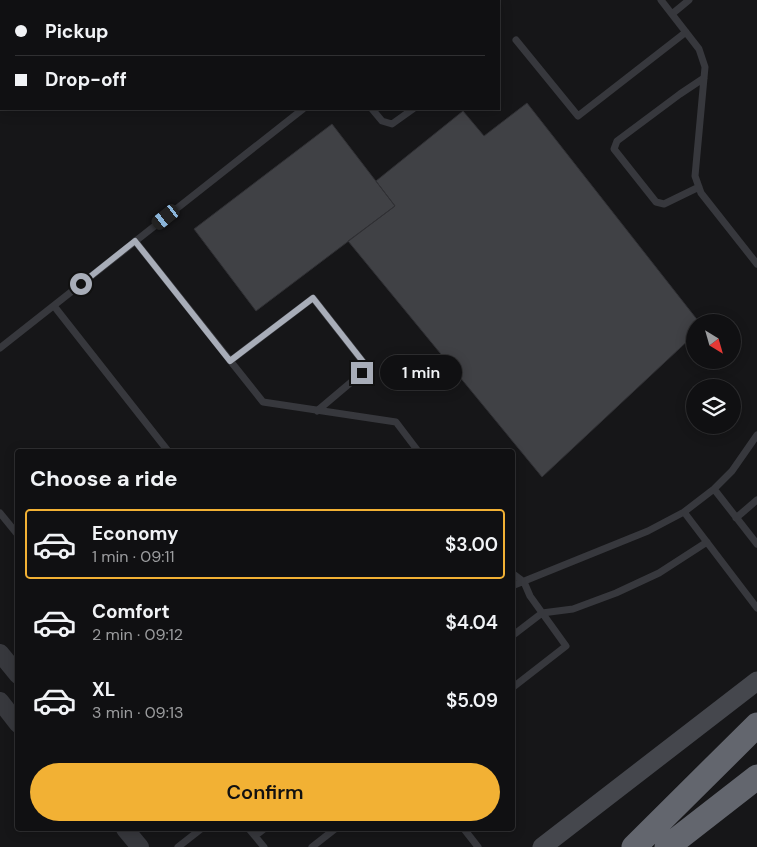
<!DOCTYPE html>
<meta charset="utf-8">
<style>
body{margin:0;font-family:"DM Sans",sans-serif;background:#1e1e20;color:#f1f3f6;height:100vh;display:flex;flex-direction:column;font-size:19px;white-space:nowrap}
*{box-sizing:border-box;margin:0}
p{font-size:16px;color:#9c9d9f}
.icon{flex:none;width:28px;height:28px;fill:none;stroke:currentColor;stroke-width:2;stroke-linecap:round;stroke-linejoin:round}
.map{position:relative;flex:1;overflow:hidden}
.sheet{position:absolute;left:15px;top:449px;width:500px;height:382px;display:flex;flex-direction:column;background:#101012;border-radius:5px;box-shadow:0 2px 12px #0003,0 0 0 1px #303032}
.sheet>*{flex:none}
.hud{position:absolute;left:0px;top:0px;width:500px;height:110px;box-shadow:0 2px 12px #0003,0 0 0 1px #303032;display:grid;align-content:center;height:110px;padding:0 15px;background:#101012}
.needle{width:32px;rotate:143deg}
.buttons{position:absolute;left:686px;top:314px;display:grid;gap:10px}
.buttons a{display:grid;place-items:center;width:55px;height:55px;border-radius:50%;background:#101012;box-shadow:0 2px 12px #0003,0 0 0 1px #303032;font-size:25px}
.end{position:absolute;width:22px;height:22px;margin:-11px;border:6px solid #a8adb8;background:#111;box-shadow:0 0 0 2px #111}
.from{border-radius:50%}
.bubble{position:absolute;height:35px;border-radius:18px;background:#101012;box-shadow:0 2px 12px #0003,0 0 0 1px #303032;font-size:16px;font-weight:600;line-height:35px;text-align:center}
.car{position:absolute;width:15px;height:30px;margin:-15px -8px;border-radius:6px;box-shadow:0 0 4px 1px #0007;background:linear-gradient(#222 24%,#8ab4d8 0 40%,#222 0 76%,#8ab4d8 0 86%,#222 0)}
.hud b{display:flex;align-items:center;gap:18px;height:48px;font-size:19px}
.hud b+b{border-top:1px solid #303032}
.hud i{width:12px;height:12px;background:#f1f3f6}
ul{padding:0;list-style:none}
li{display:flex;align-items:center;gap:15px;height:70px;margin:0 10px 8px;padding:0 5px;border:2px solid transparent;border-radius:5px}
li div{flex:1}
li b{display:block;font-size:19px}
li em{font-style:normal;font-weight:600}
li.on{border-color:#f2b134}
li>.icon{width:45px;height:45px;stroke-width:1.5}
h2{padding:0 15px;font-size:22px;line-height:60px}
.action{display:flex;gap:10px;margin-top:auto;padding:10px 15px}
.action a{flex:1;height:58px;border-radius:30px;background:#f2b134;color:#111;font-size:20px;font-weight:600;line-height:58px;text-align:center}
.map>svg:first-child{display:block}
.building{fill:#404145;stroke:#303034}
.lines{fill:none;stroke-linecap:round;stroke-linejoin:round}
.service{stroke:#37383d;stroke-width:7}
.tertiary{stroke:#37383d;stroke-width:18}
.secondary{stroke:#45474d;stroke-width:19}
.motorway{stroke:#63666e;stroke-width:25}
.route{stroke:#a8adb8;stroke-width:6}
</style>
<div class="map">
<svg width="757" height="847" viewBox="0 0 757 847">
<rect width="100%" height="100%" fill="#161618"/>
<path class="building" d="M527,103L699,322H695V334L542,477L348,241L395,206L376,181L463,111L484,136Z
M332,124L395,206L256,311L194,229Z"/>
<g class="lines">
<path class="service" d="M661,0L699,49L705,67L695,176L701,193L757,264
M440,1L441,0
M672,14L689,0
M516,40L578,116L686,32
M372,109L382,121L392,124L413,109
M699,187L664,204L656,202L614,149L617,141L680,94L704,78
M135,241L263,402L396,422L418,451
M54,306L168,451
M0,348L303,109
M230,361L313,298L364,363L362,373L317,411
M714,489L757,544
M684,512L757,608
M0,513L18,535
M736,518L757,500
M512,573L524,582L530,596L566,646L512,688
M512,586L648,531L684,512L714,489L732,471L757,435
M512,636L542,613L573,609L616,593L659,573L707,542
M249,829L264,847
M464,829L478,847
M255,836L264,829
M178,847L201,829
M312,847L335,829"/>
<path class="tertiary" d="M0,653L18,675
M0,701L18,724
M125,829L140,847"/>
<path class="secondary" d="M542,847L757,681"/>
<path class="motorway" d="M634,847L757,725
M667,847L757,777"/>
</g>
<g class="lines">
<path class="route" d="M81,284L135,241L230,361L313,298L364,363L362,373"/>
</g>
</svg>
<div class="buttons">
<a><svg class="needle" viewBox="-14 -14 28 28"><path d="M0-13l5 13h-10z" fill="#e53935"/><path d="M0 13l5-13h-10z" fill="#9c9d9f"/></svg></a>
<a><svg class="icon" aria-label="layers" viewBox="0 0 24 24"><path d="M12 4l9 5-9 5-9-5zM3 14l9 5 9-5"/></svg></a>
</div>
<i class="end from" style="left:81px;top:284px"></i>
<i class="end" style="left:362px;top:373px"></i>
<div class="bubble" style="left:380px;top:355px;width:82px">1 min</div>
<i class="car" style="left:166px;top:217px;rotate:232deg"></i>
<div class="hud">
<b><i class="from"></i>Pickup</b>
<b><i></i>Drop-off</b>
</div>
<section class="sheet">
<h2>Choose a ride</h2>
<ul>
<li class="on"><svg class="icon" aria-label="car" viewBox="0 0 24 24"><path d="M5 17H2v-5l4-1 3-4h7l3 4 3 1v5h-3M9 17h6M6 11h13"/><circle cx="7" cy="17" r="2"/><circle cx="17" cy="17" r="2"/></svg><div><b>Economy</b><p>1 min · 09:11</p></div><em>$3.00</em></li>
<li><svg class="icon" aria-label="car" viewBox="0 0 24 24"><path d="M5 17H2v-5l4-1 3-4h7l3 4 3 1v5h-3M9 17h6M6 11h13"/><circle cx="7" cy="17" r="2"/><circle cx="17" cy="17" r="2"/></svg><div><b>Comfort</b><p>2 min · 09:12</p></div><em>$4.04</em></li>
<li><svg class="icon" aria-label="car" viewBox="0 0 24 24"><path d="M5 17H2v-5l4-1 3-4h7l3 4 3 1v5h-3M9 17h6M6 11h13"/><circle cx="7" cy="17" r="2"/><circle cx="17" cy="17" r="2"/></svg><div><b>XL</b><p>3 min · 09:13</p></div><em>$5.09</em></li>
</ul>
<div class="action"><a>Confirm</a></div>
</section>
</div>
